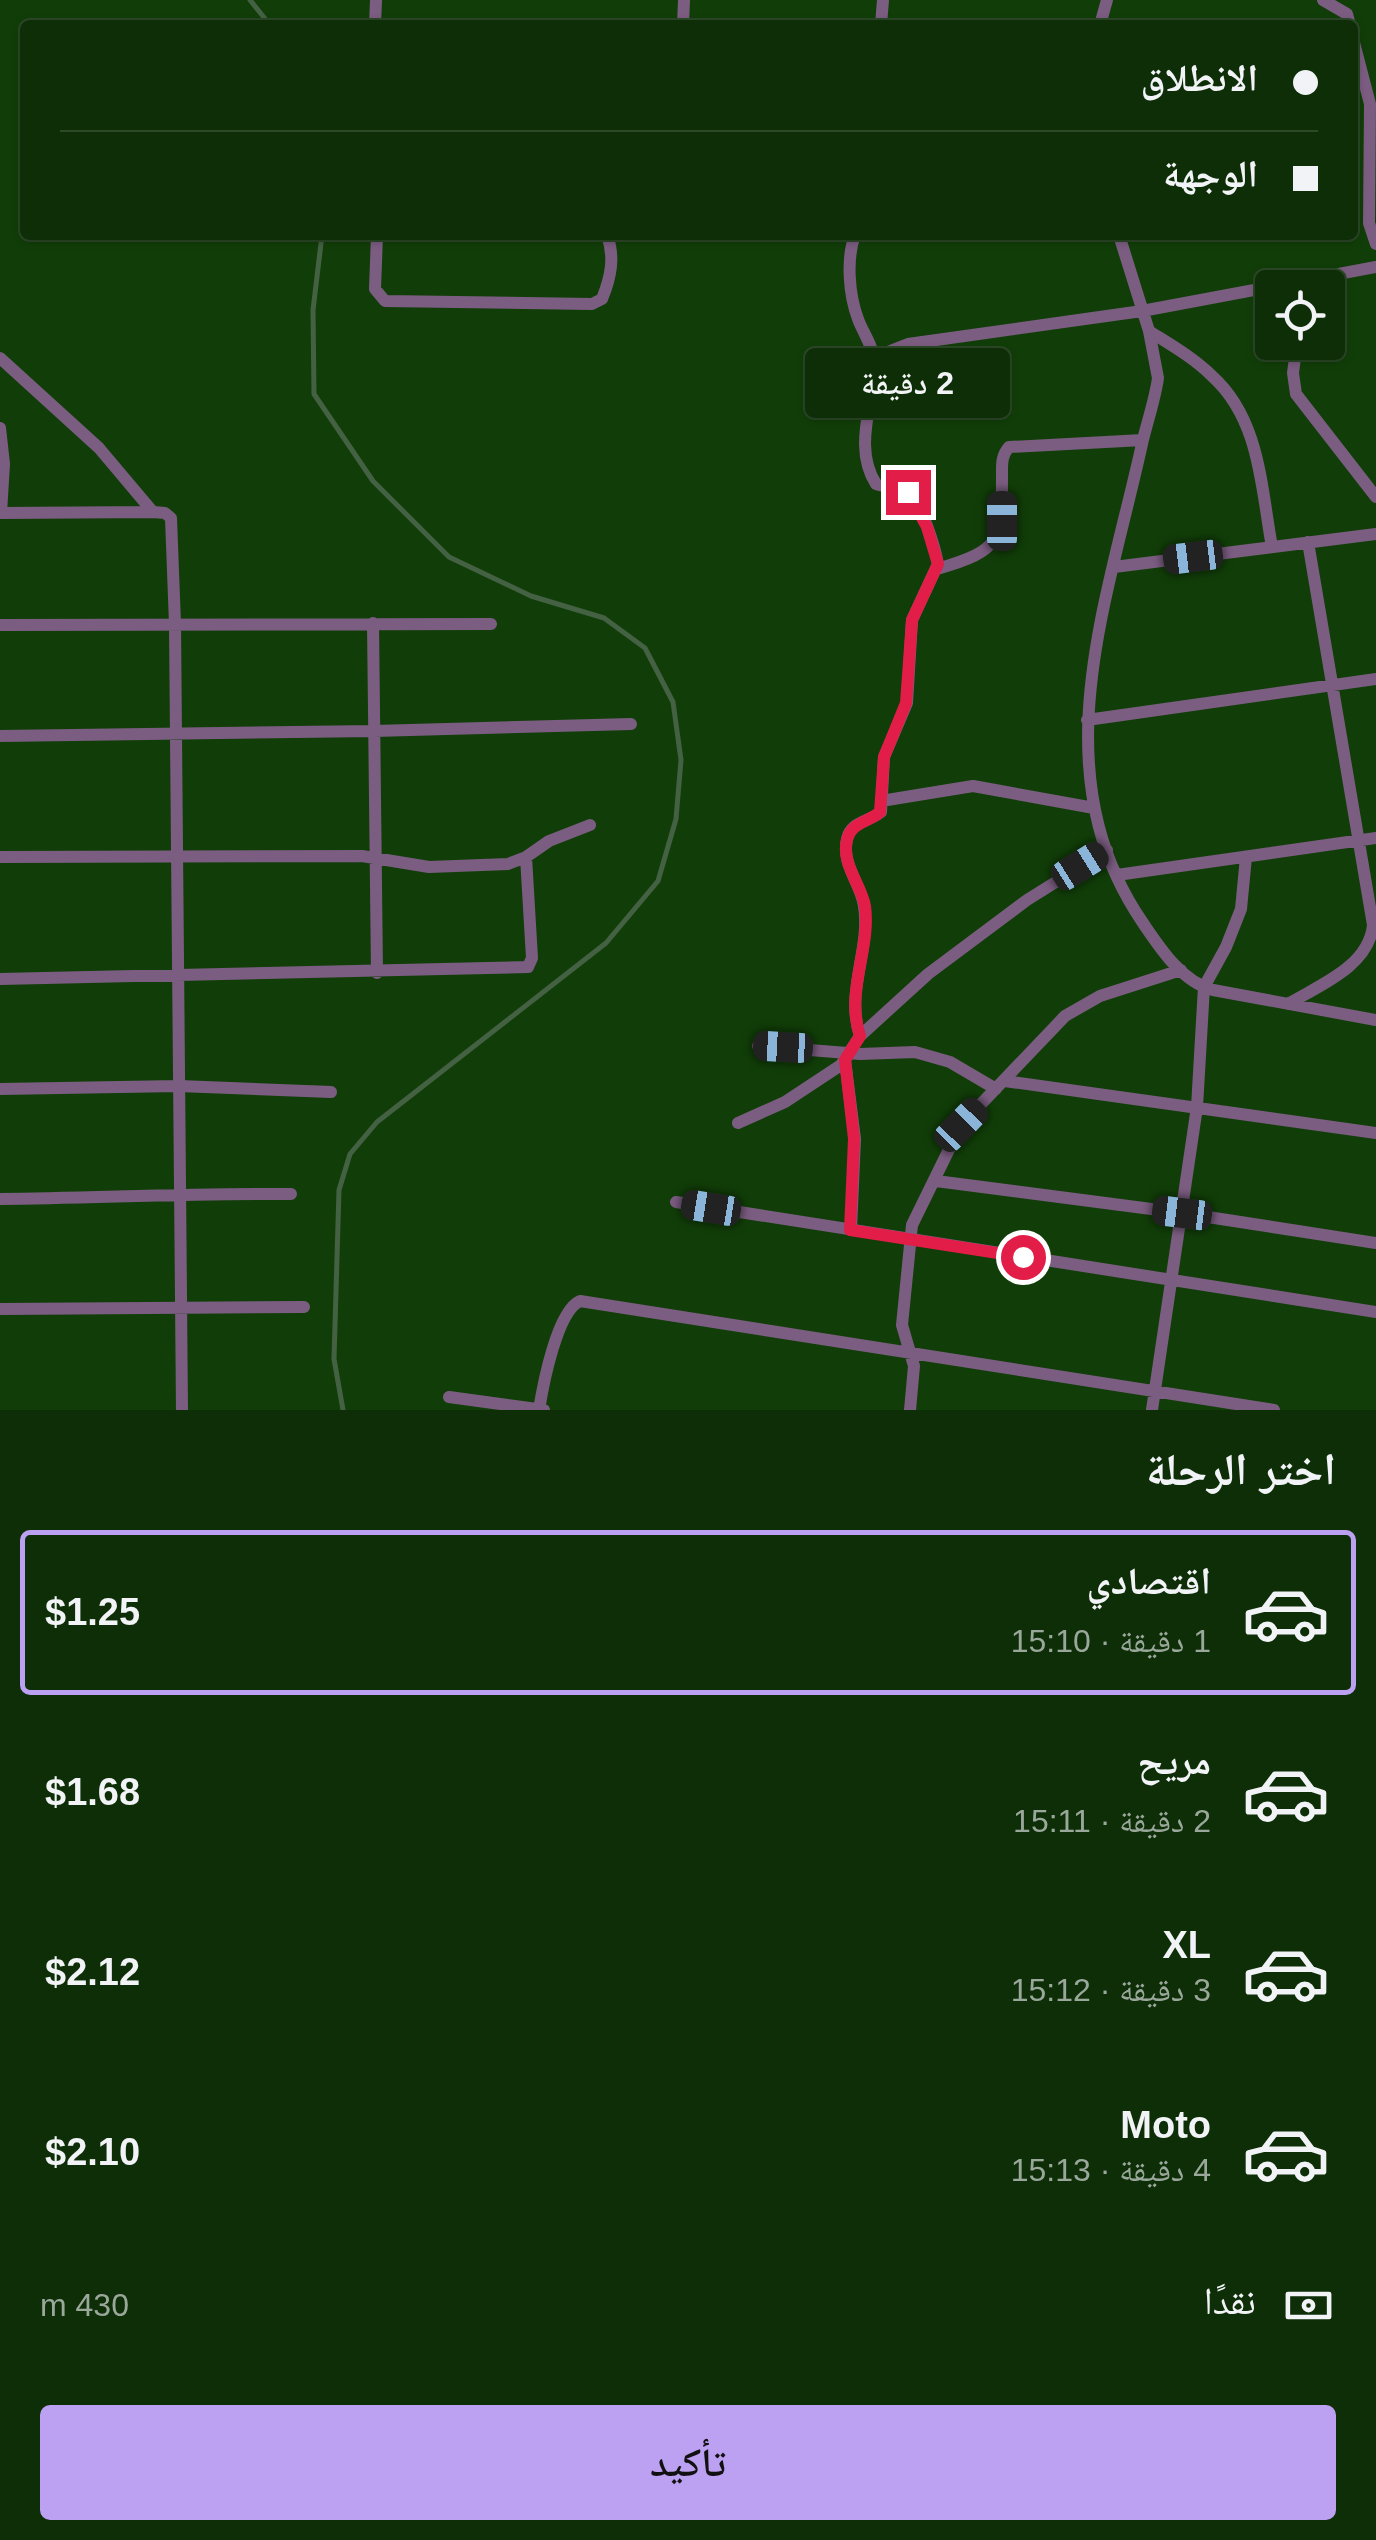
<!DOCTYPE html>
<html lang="ar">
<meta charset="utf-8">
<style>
body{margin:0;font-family:Arial,"Noto Naskh Arabic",sans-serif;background:#163610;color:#f1f3f6;direction:rtl;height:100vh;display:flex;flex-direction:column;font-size:38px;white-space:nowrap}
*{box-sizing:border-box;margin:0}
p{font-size:32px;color:#9aa89b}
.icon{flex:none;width:55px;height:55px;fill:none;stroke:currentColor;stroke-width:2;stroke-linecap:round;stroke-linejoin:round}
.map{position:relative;height:1410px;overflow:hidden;direction:ltr}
.sheet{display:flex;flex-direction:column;background:#0d2e06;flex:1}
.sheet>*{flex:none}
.guide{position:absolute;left:20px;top:20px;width:1338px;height:220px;border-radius:10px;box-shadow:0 2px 8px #0004,0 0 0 2px #2d4a28;direction:rtl;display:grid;align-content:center;height:220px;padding:0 40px;background:#0d2e06}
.controls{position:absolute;left:1255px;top:270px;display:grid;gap:20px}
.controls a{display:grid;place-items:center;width:90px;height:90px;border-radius:10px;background:#0d2e06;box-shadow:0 2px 8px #0004,0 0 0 2px #2d4a28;font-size:50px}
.end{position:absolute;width:45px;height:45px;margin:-22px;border:12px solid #e11d48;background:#fff;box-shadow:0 0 0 5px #fff}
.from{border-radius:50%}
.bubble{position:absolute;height:70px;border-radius:10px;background:#0d2e06;box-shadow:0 2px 8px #0004,0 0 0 2px #2d4a28;font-size:32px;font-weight:600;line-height:70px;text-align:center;direction:rtl}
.car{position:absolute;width:30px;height:60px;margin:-30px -15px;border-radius:12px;box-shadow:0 0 8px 2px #0007;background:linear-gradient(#222 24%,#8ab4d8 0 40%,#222 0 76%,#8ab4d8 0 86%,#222 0)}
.guide b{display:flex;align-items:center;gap:35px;height:95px;font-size:38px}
.guide b+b{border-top:2px solid #2d4a28}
.guide i{width:25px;height:25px;background:#f1f3f6}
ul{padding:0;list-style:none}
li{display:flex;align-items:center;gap:30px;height:165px;margin:0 20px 15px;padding:0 20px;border:5px solid transparent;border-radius:10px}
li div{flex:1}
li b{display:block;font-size:38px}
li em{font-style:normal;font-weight:600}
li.current{border-color:#bca0f2}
li>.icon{width:90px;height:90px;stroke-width:1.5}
h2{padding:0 40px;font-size:45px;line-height:120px}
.pay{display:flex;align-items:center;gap:25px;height:110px;padding:0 40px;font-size:38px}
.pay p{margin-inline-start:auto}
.cta{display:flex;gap:20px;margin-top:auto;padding:20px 40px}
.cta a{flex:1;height:115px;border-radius:10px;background:#bca0f2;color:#111;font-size:40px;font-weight:600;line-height:115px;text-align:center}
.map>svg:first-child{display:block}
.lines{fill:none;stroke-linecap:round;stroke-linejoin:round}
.stream{stroke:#456143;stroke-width:5}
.street{stroke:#7c5d82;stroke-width:12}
.route{stroke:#e11d48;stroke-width:12}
</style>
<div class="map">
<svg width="1376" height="1410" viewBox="0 0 1376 1410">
<rect width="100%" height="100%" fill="#113e08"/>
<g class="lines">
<path class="stream" d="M250,0L270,25
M322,235L313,310L314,394L373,481L449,557L531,596L604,618L645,648L673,702L681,760L676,819L658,881L606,943L377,1122L350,1154L339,1190L334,1359L343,1410"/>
<path class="street" d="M1323,0L1347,14L1350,25
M375,25L376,0
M683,25L684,0
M881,25L883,0
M1100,25L1107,0
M1352,35L1370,104L1369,223L1376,244
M377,235L375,289L385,301L592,304L602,299C611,277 615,257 607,235
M855,235C846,259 849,295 858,319C863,333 874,347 874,362C875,402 852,446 876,484C886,488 901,486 909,493C922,504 935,548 938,564L912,620L907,703L884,757L881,812C869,822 851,821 847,839C841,864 861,884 864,906C871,949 845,991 860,1036
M1119,235L1149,331L1158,378C1155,400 1147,422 1142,444C1107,604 1040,773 1143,923C1160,948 1182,982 1213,990L1376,1020
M1149,331C1171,345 1194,358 1212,376C1260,419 1261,487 1272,547
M1297,342L1293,373L1296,394L1376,497
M875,357L908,344L1142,311L1376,267
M0,358L99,448L153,512
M0,428L4,464L1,513
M0,513L153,512L165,513L171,518L175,624L182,1410
M1114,567L1376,534
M937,569C1002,550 1002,541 1002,477C1002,465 1001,456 1009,447L1143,440
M373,623L377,973
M0,625L491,624
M1087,720L1376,679
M0,736L374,731L631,724
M881,801L973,786L1094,808
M0,857L362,856L429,867L508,864L526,857L549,841L590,825
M1117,875L1376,838
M0,979L528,967L532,958L526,857
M1288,1004C1320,985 1369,966 1373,925L1308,542
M758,1046L860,1054L915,1052L950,1062L996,1089
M845,1060L855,1139L851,1230
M1005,1081L1376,1133
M0,1089L179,1086L331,1092
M738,1123L785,1102L841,1065L860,1036L928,974L1027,900L1107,850
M936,1181L1182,1213L1376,1243
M0,1199C97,1198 194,1193 291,1194
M676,1202L1376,1312
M0,1309L304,1307
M449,1397L544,1410
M539,1410C543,1385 557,1311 580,1301L1274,1410
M910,1410L914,1366L902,1325L912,1225L961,1125L1065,1016L1100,996L1181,970
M1152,1410L1197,1107L1204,987L1226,947L1241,909L1246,857"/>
</g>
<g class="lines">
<path class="route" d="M908,492L927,527L938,564L912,620L906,703L884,757L880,812C869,822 851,822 847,840C841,864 861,884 865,906C871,949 845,991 860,1036L845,1060L854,1139L850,1230L1023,1257"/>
</g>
</svg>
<div class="controls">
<a><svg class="icon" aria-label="locate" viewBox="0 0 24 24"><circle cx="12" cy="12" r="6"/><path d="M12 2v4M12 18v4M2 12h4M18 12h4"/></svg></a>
</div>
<i class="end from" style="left:1023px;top:1257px"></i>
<i class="end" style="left:908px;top:492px"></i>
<div class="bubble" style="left:805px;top:348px;width:205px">2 دقيقة</div>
<i class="car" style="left:1002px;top:521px;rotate:0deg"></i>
<i class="car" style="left:1193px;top:557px;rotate:263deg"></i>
<i class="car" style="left:1080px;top:866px;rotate:58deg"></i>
<i class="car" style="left:783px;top:1047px;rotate:273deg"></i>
<i class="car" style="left:961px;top:1125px;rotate:44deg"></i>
<i class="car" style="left:711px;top:1208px;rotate:279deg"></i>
<i class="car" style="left:1182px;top:1213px;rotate:277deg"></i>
<div class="guide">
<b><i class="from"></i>الانطلاق</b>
<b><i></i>الوجهة</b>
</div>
</div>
<section class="sheet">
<h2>اختر الرحلة</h2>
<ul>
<li class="current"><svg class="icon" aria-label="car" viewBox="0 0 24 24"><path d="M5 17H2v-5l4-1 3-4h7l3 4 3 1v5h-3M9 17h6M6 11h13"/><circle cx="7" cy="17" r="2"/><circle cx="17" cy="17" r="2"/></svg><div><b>اقتصادي</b><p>1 دقيقة · 15:10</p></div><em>$1.25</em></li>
<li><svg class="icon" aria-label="car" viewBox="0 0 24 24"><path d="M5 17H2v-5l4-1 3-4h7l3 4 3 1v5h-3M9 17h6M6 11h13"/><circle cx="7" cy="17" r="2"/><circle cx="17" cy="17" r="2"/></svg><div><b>مريح</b><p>2 دقيقة · 15:11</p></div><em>$1.68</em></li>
<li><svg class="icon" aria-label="car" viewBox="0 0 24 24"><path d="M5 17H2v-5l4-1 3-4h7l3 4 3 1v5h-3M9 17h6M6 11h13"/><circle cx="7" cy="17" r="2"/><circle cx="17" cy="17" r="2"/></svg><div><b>XL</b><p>3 دقيقة · 15:12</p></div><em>$2.12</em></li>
<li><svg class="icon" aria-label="car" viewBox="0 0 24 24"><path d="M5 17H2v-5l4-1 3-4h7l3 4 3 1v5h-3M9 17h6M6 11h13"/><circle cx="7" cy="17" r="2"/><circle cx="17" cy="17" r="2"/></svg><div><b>Moto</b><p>4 دقيقة · 15:13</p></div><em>$2.10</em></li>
</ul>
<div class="pay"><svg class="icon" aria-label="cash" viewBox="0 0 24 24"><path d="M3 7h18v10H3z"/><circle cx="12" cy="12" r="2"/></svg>نقدًا<p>430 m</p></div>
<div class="cta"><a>تأكيد</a></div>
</section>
